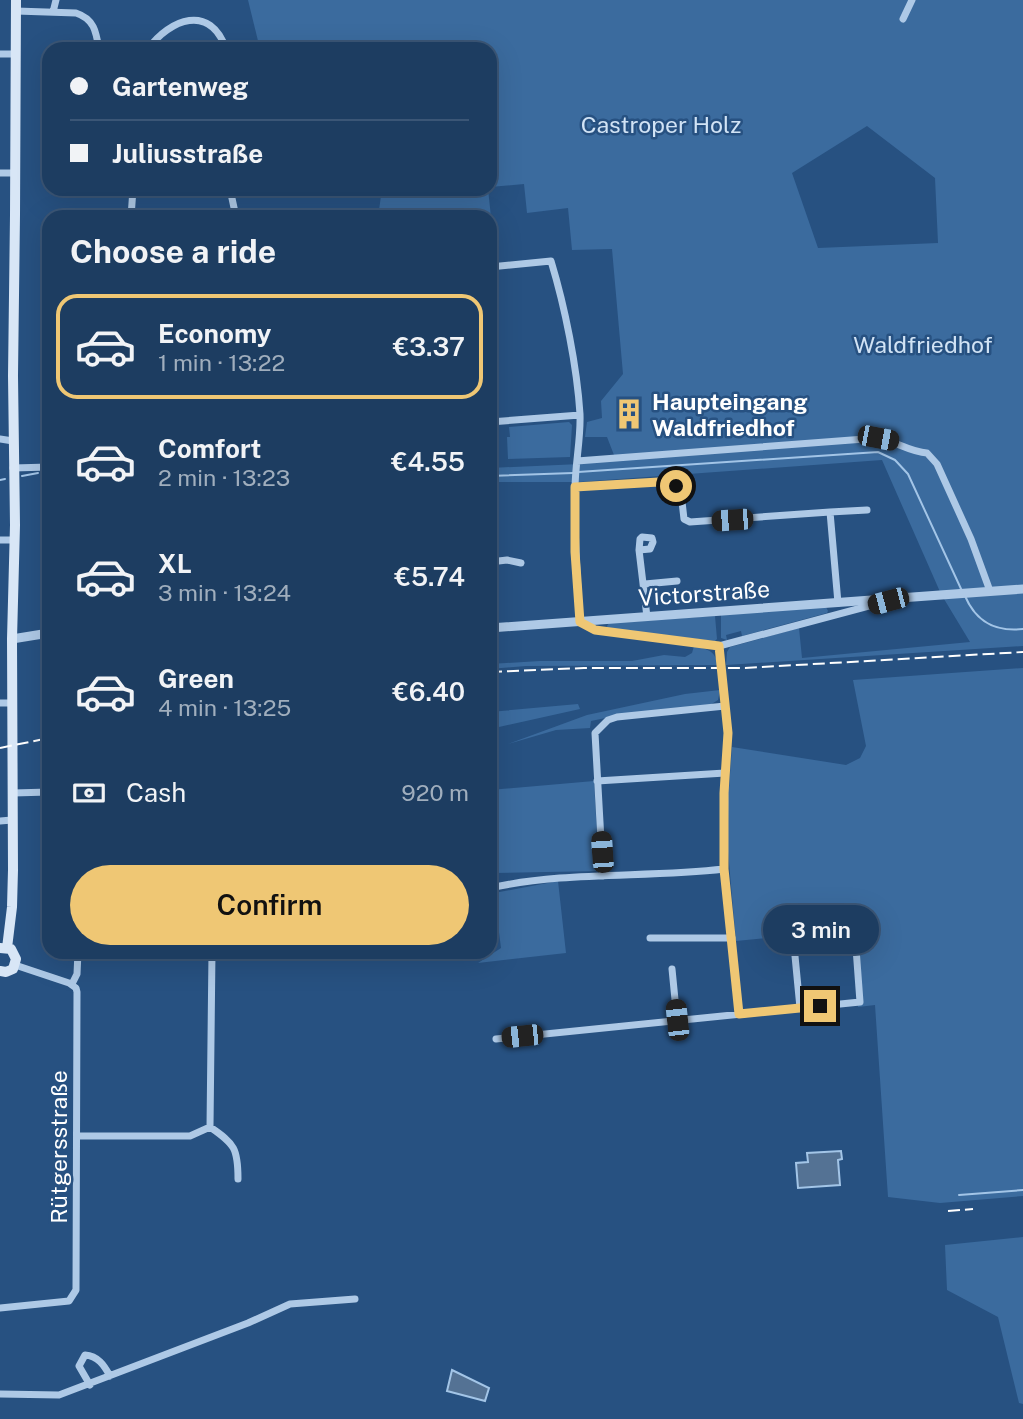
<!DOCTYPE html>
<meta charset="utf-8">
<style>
body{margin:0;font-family:"Public Sans",sans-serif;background:#2a486a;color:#f1f3f6;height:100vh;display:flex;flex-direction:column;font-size:26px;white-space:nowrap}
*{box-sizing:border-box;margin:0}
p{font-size:23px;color:#a0aebd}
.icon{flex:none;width:38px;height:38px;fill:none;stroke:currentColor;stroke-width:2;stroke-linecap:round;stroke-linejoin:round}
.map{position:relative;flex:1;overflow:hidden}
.drawer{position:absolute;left:42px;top:210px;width:455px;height:749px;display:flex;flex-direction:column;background:#1d3d61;border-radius:21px;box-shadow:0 7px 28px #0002,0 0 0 2px #3b5676}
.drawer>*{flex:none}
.top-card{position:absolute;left:42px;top:42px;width:455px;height:154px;border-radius:21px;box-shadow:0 7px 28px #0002,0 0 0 2px #3b5676;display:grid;align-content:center;height:154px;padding:0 28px;background:#1d3d61}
.end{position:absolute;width:32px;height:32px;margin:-16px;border:9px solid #efc774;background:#111;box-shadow:0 0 0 4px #111}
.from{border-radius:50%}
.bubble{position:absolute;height:49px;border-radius:24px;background:#1d3d61;box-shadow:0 7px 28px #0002,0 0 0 2px #3b5676;font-size:23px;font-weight:600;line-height:49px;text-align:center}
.car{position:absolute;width:21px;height:42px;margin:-21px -10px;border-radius:9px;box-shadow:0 0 5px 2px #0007;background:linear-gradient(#222 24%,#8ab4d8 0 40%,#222 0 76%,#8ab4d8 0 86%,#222 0)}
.top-card b{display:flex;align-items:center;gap:24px;height:66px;font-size:26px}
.top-card b+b{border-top:2px solid #3b5676}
.top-card i{width:18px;height:18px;background:#f1f3f6}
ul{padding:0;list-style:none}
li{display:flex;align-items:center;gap:21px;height:105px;margin:0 14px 10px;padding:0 14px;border:4px solid transparent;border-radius:21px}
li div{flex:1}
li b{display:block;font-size:26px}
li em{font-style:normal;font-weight:600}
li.selected{border-color:#efc774}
li>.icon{width:63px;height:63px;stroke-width:1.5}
h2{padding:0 28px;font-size:32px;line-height:84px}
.pay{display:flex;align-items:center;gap:18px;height:77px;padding:0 28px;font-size:26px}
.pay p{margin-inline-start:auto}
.primary-button{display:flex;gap:14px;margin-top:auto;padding:14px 28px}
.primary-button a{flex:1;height:80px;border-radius:42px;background:#efc774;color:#111;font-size:28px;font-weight:600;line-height:80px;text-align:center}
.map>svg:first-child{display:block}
.green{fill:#3b6b9e;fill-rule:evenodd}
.water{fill:#547294;stroke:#a3c5e7;stroke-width:2}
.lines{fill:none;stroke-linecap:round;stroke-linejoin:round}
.stream{stroke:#a3c5e7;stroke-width:2}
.minor{stroke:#aec9e6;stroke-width:7}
.tertiary{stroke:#aec9e6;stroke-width:9}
.secondary{stroke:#d8e6f6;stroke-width:10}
.rail{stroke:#fff;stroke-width:2;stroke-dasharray:12 5;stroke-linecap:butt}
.route{stroke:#efc774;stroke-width:9}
.labels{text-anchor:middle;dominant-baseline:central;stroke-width:5;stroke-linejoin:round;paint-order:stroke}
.park-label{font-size:23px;fill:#d1e3f5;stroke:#275181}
.poi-label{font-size:23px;font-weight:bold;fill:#fff;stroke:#275181;text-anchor:start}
.street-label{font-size:23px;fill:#fff;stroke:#275181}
</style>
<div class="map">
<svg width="1023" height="1419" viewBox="0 0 1023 1419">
<rect width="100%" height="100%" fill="#275181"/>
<path class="green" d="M248,0H1023V646L726,665L727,652L730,647L799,628L802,658L970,642L941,594L882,460L578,482H490V468L580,464L614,455L607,437H585L587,422L602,418L601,401L623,374L612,249L572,250L568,208L527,213L524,184L490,187V49H260ZM867,126L935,178L938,243L818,248L792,173Z
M382,189H488L491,217H378Z
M569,422L572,425L570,457L508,459L507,437H510L509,427Z
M826,607L828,611L827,613L742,636L741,631L726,635L727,640L721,638V615Z
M715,616L717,639L715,641L608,629L607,626L609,623Z
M694,646C707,649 715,650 718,665L526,666L490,669V664L540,661H632L664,655L685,657L692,653Z
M1023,668V1196L940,1203L888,1197L875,1005L858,1007L853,930L736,941L726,829L732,747L846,765L860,758L866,746L853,680Z
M720,690L718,700L710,705L615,716L591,721L590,728L556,730L508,744L587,715L685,694Z
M578,704L580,709L490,729V712Z
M594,781L599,871L490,873V790Z
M558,881L566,953L478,963L501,948L494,893Z
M1023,1237V1404L1019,1403L998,1317L947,1290L945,1245Z"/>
<path class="water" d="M841,1151L842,1159L838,1160L840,1185L798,1188L796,1163L808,1162L807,1153Z
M452,1370L489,1388L485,1401L447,1391Z"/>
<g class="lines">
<path class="stream" d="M578,472L878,452L895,460L908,474L962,591
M43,473L49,472
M22,476L38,473
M490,476L573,473
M0,480L5,479
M965,596C976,622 995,632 1023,629
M959,1195L1023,1190"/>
<path class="minor" d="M16,11L76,13C94,19 96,31 99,49
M53,12L56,0
M903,19L912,0
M148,49C170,19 210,3 226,49
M0,54H16
M0,173H15
M230,189L236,217
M131,217L133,189
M490,267L551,261C565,307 577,367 580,414C581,439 575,464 575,489C574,534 577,578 580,622L595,630L719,646L880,603
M490,422L580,415
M0,439L13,441
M577,461L878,438C895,441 910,452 927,453L937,464L971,539L990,591
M13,468L49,467
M575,487L659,482L676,486L681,493L684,519L690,522L830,512L838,603
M830,512L867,510
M0,540H14
M639,550L640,539L642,537L652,538L653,542L650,549L639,550L647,617
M490,562L507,560L521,563
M645,584L677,581
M719,646L728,733L725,773L724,869L739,1014
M0,703H13
M597,781L725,773
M13,793L49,792
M0,821L12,820
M603,876L595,733L608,720L617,717L725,706
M490,888C567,871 646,878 724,869
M650,938H732
M795,956L800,1008
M672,969L677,1020
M72,984L77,974L78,952
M496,1039L860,1002L856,948
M210,1127C235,1144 238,1149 238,1179
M77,1136H190L210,1127L212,952
M0,1308L69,1301L76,1290L77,992L76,988L69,983L15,965
M90,1385L79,1366L85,1355C98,1356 104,1365 110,1376
M0,1394L59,1395L248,1323L290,1304L355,1299"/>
<path class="tertiary" d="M490,628L1023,589
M12,639L49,633"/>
<path class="secondary" d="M7,948L12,907L13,870L12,639L15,525L13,376L15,215L16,0
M0,971L6,972L13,969L16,959L11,949L0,948"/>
<path class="rail" d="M490,672L584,668H745L1023,652
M0,748L49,738
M948,1211L973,1209"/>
</g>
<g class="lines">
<path class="route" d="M676,486L659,482L575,487V552L580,622L595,630L719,646L728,733L724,793V869L739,1014L820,1006"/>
</g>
<defs>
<g id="building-bare" transform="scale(2.415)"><path d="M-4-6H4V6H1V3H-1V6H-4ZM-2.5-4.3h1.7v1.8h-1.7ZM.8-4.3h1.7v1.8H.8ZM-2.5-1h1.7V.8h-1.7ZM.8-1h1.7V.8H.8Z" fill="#efc774" stroke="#275181" stroke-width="2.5" paint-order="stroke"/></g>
</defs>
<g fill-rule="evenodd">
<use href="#building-bare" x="629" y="414"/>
</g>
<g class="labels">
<g class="park-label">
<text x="661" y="124">Castroper Holz</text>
<text x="923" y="344">Waldfriedhof</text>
</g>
<g class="poi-label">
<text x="652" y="401">Haupteingang<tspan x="652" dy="26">Waldfriedhof</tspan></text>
</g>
<g class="street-label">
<text transform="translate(704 593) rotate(-4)">Victorstraße</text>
<text transform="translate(58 1147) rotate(-90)">Rütgersstraße</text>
</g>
</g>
</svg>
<i class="end from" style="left:676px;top:486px"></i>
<i class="end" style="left:820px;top:1006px"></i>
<div class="bubble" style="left:763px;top:905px;width:116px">3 min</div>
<i class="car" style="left:878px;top:438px;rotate:101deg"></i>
<i class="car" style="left:732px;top:520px;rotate:266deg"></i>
<i class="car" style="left:888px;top:601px;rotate:255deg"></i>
<i class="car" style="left:602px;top:852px;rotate:356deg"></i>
<i class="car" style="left:677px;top:1020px;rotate:354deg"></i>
<i class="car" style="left:522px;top:1036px;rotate:264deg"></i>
<div class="top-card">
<b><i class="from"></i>Gartenweg</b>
<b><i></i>Juliusstraße</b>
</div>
<section class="drawer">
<h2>Choose a ride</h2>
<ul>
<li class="selected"><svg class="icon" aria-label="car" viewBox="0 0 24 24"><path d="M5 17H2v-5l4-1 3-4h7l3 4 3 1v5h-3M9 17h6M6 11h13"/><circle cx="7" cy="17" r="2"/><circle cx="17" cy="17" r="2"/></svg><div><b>Economy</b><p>1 min · 13:22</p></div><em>€3.37</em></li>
<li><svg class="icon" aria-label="car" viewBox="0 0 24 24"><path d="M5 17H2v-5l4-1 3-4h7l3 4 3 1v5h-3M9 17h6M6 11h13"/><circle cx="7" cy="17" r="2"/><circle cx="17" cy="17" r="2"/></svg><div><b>Comfort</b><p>2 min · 13:23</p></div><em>€4.55</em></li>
<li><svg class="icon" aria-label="car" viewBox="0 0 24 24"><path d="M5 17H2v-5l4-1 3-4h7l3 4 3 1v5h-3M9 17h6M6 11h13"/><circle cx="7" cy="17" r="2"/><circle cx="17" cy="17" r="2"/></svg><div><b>XL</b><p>3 min · 13:24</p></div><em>€5.74</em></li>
<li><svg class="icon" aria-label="car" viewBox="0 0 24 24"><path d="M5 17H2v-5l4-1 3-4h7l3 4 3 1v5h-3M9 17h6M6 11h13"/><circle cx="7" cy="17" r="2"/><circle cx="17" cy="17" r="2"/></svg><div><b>Green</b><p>4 min · 13:25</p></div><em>€6.40</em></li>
</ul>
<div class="pay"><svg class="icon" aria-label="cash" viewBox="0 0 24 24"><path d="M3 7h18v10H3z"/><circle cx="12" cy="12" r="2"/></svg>Cash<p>920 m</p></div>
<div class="primary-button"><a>Confirm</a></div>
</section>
</div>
